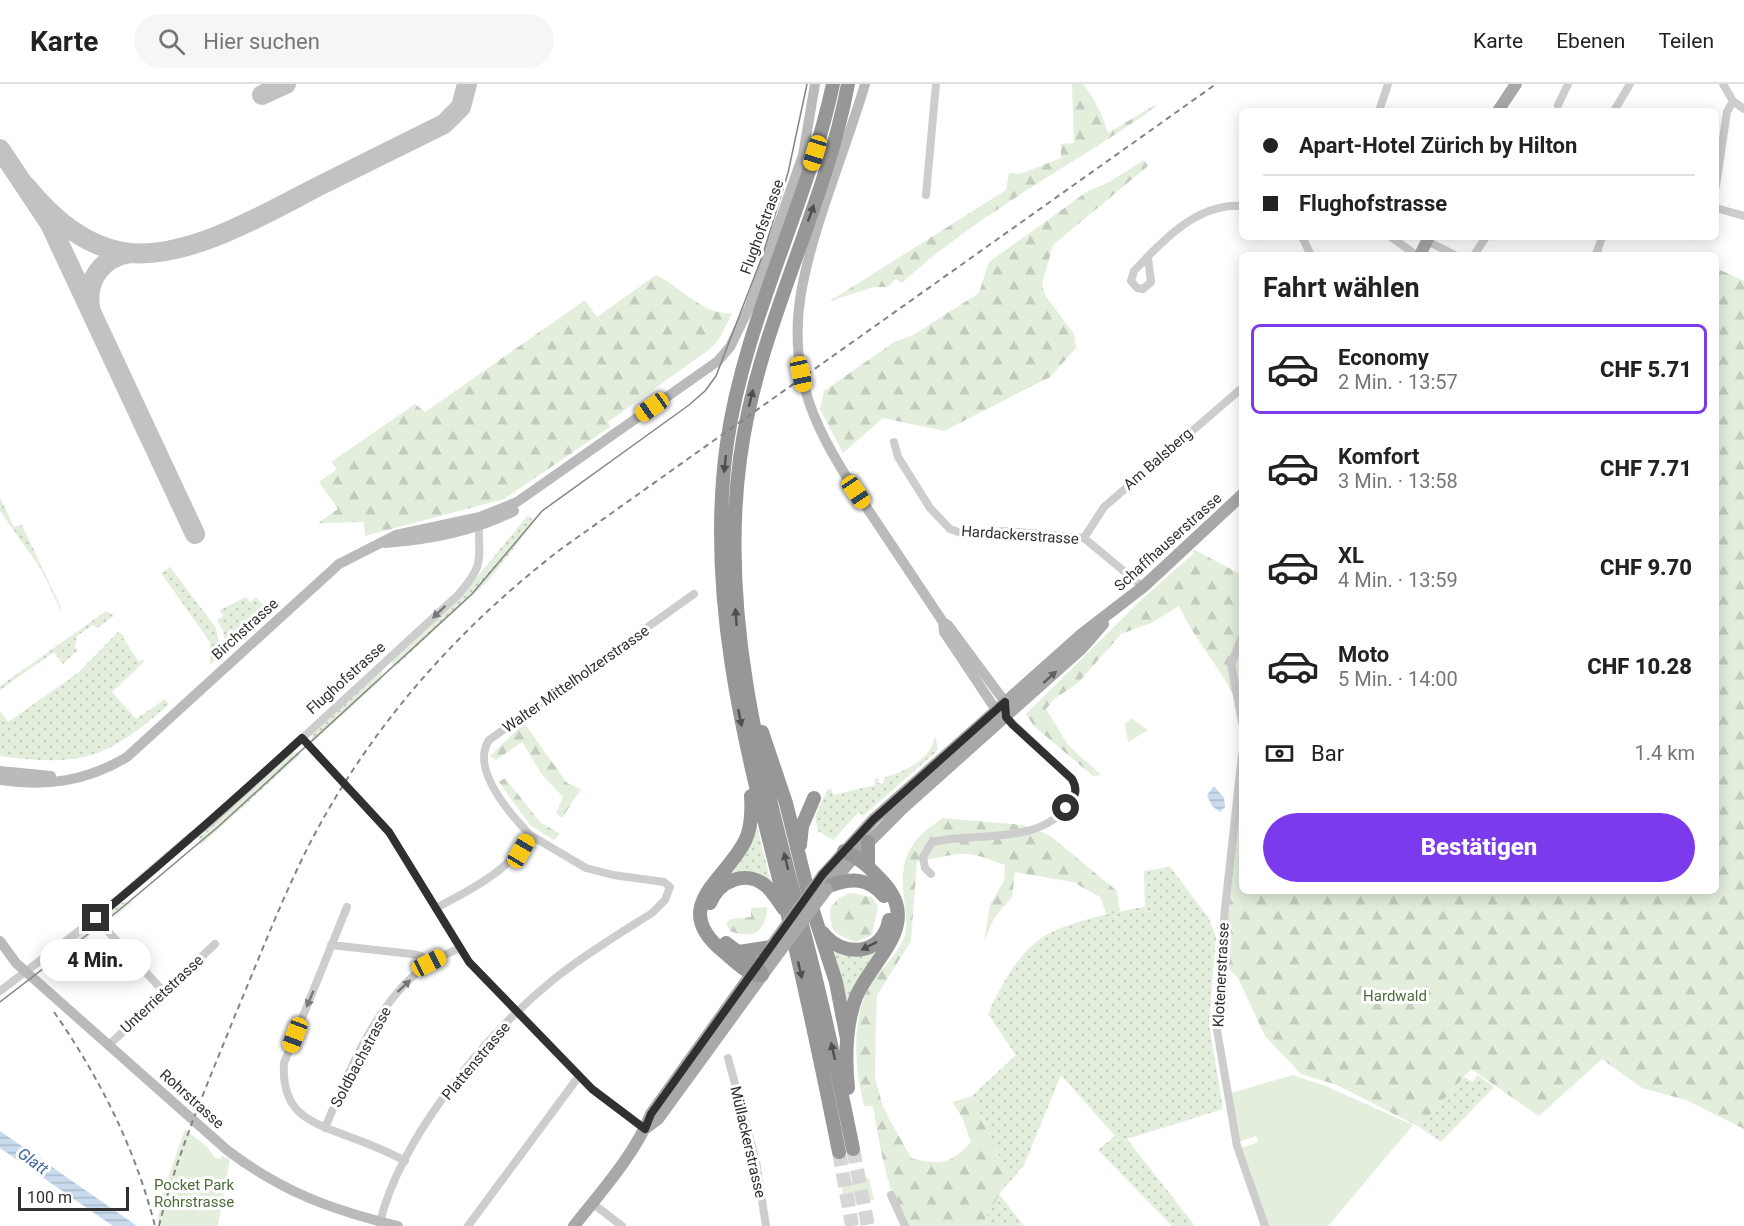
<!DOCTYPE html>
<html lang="de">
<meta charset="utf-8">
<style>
body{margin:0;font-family:Roboto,sans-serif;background:#f6f6f6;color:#222;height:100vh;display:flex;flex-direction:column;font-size:22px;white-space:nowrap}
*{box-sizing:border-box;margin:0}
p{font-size:20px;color:#767676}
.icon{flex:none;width:33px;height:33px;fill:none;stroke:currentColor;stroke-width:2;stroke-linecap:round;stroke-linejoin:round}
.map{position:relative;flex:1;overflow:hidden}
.sheet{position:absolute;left:1239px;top:168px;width:480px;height:642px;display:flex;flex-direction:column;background:#fff;border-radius:9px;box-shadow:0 3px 15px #0003}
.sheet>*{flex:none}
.guide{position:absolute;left:1239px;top:24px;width:480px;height:132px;border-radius:9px;box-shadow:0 3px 15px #0003;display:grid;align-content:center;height:132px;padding:0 24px;background:#fff}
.scale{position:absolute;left:18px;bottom:15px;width:111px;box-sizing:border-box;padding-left:6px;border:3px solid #303030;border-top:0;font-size:16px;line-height:21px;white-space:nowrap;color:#303030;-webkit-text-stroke:4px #fff;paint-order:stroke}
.end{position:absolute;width:27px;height:27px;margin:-14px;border:8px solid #303030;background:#fff;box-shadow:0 0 0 3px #fff}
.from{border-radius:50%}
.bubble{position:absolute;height:42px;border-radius:21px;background:#fff;box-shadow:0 3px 15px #0003;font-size:20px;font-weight:800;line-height:42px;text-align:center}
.car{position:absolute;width:18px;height:36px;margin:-18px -9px;border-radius:8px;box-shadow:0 0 4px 2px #0007;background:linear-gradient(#f5c518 24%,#345 0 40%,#f5c518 0 76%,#345 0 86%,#f5c518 0)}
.guide b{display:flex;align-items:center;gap:21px;height:57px;font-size:22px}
.guide b+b{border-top:2px solid #e0e0e0}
.guide i{width:15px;height:15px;background:#222}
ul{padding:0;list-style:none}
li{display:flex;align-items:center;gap:18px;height:90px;margin:0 12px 9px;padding:0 12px;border:3px solid transparent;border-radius:9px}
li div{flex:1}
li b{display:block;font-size:22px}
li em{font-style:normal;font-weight:800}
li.active{border-color:#7c3aed}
li>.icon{width:54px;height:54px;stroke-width:1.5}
h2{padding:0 24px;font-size:27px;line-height:72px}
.pay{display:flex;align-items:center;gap:15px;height:66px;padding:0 24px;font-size:22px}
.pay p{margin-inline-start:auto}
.action{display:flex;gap:12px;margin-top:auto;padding:12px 24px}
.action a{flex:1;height:69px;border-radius:36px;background:#7c3aed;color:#fff;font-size:24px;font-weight:800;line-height:69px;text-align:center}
header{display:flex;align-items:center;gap:36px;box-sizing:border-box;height:84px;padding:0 30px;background:#fff;border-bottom:2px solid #e0e0e0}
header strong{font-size:28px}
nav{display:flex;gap:33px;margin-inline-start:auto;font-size:21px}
.search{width:420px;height:54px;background:#f6f6f6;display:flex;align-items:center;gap:15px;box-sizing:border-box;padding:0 21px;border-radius:33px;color:#767676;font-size:22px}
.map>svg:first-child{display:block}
.grass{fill:url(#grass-dots)}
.forest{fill:url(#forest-firs)}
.green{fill:#e3eedd}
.water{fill:url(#water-rules)}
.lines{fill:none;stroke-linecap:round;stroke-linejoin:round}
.taxiway{stroke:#c2c2c2;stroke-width:20}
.highway-tunnel{stroke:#d6d6d6;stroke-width:14;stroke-dasharray:14 7;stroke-linecap:butt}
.street{stroke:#cdcdcd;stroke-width:8}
.secondary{stroke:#bababa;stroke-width:10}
.primary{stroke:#a8a8a8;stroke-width:12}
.highway{stroke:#979797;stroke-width:14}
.tram{stroke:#858585;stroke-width:1.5}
.rail{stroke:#858585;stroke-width:2;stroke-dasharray:6 4.5;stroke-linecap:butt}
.primary-bridge{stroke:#a8a8a8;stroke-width:12}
.oneway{fill:#4f4f4f}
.oneway2{fill:#777}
.oneway3{fill:#606060}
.route{stroke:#303030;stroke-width:8}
.labels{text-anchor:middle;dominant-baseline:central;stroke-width:6;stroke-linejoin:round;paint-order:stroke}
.street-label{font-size:15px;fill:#303030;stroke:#fff}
.park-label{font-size:15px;fill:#496e3a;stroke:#fff}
.water-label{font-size:16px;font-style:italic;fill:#396197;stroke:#fff}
</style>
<header>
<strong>Karte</strong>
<div class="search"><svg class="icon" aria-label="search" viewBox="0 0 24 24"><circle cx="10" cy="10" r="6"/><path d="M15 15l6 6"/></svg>Hier suchen</div>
<nav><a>Karte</a><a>Ebenen</a><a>Teilen</a></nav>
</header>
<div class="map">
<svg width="1744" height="1142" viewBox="0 0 1744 1142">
<defs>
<pattern id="grass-dots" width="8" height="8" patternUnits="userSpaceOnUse" patternTransform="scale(1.5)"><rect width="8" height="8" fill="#e3eedd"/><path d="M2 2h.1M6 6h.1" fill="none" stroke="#c3ccbe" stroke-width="1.8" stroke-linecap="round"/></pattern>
<pattern id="forest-firs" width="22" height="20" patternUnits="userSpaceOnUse" patternTransform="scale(1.5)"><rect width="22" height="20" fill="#e3eedd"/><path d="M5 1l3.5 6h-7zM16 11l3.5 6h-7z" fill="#c3ccbe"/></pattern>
<pattern id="water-rules" width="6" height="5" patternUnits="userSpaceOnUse" patternTransform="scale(1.5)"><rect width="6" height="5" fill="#c9d9ee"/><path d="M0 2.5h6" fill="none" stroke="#adbbcc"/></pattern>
</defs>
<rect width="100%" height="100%" fill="#fff"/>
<path class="grass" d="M0,413L14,443L22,441L62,526L61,527L41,485L0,427Z
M528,431L534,438L490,495L395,583L391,577L468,504Z
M170,483L216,544L221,571L210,581V558L161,489Z
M246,513L250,518L256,513L261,519L269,522L270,526L226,565L223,547L217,536L223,532L220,526Z
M106,527L114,532L97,544L93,541L77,552L75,563L78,566L63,580L54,568L0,606V602Z
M118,548L125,552L123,554L139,578L144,575L143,579L112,608L136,635L165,615L169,620C107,675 82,683 0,672V627L8,638L78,589Z
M382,586L381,596L312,659V649Z
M935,651L938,666L863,732L859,728L833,756L818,747L815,733L827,706L831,705L833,711L875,701V695L879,694L878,699L883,700L885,693C904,689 934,673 935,651Z
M291,668L301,670L201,761L197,753Z
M756,737L772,803L719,795Z
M1170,783L1208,833L1216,853L1209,940L1223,1025L1127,1055L1195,1142H1172L1098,1066L1115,1052L1061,991L1024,1081L999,1110L1024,1142H981L982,1137L1009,1094L972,1012L1016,971L988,930C999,905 1017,871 1040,855C1062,839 1117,827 1145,823L1144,787Z
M134,817L46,886L41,880L120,819Z
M880,861L847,924L830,863Z
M1477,991L1494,1003L1441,1058L1419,1043L1464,993L1473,998Z"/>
<path class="forest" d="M1072,0H1083C1095,15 1102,31 1108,49L1155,21L1156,23C1072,82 979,128 902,199L896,195L887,203H874L830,217L1006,106L1009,89L1020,90L1061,74V60L1074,59Z
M1144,76L1148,82L1053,161L1042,200L1045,211L1074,250L1076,264L1050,293L944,347L883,334L843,369L820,325L824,307L894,258L913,251L979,209L989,178L1088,107L1109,98Z
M1716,184L1744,197V1045L1686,1016L1642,1004L1602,975L1539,1032L1471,985L1419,1043L1337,1001L1301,990L1265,952L1238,894L1223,879L1242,683V807H1716Z
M656,191C681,203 704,232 732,229L719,255L710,265L608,338L610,343L504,415L365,452L364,438L318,439L338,425L319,398L337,385L331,378L415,320L425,328L585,216L597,233Z
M1193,465L1242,491V630C1227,590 1197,561 1179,522L1151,539L1121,550L1078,599L1054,615L1046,625L1068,661L1101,691L1093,692L1034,642L1026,630L1142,515L1193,470Z
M524,639L567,699L581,705L562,734L556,729L563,713L543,692L522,658L496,676L490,672Z
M505,694L540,738L560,750L554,756L530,741L499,698Z
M943,734L1023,741L1049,751L1117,807L1120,827L1107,831L1100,813L1073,798L1015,788L1012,813L994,834L984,858L990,821L1004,797L1005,781C990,776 975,768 959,770C945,771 932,776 917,777L911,857L877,911L876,941L875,994L883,1023L911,1074C940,1081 950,1081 971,1058L962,1033L952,1018L972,1012L1009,1094L981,1142H905C887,1103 880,1065 873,1022H864C855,985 850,934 871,900C881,884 899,870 905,851C908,840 905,825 904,814C899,774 910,755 943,734Z
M850,809L872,813L878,822L872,851L856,858C835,850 830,847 830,824L839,814Z
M767,823C766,848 754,856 730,847L726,839L731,835L751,833V824Z"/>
<path class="green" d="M1131,634L1148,646L1128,658L1125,640Z
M1293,991L1328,1003L1413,1041L1328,1142H1269L1241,1064L1258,1058L1256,1052L1239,1058L1231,1009Z
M185,1045L208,1064L214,1073L220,1075L222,1072L230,1075L218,1142H163L157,1137L167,1097Z
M869,1094L874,1116L845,1121L841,1099Z"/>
<path class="water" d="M1214,702L1224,714L1225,723L1220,728L1212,722L1207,711Z
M0,1047L137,1142H113L0,1064Z"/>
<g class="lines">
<path class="taxiway" d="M262,11L286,0
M0,65L50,140L195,450
M26,102C53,135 86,164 130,169C191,174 265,130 317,103C360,82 402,61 444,40L461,23L467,0
M90,223C86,196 102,173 130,169"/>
<path class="highway-tunnel" d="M853,1065L868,1142
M839,1068L852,1142"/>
<path class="street" d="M1723,0L1733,17L1744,25
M1558,21L1568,0
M1379,27L1388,0
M1614,27L1630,0
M1716,102L1727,28L1733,17
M926,111L936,0
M1716,124L1744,132
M1302,153L1311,171
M1391,153L1416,171
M1427,157L1455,171
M1474,171L1486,153
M1596,171L1602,153
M1148,174L1151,198L1143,205L1137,204L1131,197L1134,187C1162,157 1197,119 1242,122
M894,358L898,373L930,424L950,445L961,449L1008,447L1084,454L1143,503
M1084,454L1104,423L1242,304
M1242,553L1231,580L1242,638
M302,654L389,748L469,878L592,1005L645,1045
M1242,671L1225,824L1216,940L1237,1062L1265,1142
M530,751C510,730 470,685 489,656L694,510
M931,790L925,784L923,773L932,758C976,747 1039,763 1070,719C1077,710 1078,706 1072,695L1006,633
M347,823L284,979C281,1030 310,1038 350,1053C369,1060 387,1067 405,1077
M104,843L164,908
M331,861L412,870L421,872L429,880
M0,907L96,834L190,753L210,739L458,511C486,478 478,477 479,439
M109,961L215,860
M728,974L756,1077L766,1142
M325,1044C348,989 378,913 430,879C439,873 449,869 458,865
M891,1111L905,1142
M592,1119L622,1142
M380,1138C401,1053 486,950 553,896C584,871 619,850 652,829L665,816L670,803L664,798L613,791L586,784L530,751C510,786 471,806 436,824
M468,1142L579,992"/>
<path class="secondary" d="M865,0C845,68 813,141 801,209C785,302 825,362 875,436C898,470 920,504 943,538L944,548L996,626
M385,459C428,456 475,447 514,427
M943,538L948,541L1005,618
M0,687L51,692
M0,696C47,703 87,697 127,673L339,480L396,451L480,433L517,418L718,277L730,263L749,224L803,71L815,0
M0,857L16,879L227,1066C282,1108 332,1126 398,1142"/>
<path class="primary" d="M1498,27L1516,0
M1420,171L1429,153
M823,791L873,736L1082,550L1143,503L1242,411
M827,804L855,772L903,724L1081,565L1103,540
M646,1044L658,1035L775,874
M574,1142C601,1108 635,1070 651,1030L772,861"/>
<path class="highway" d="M833,0C807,123 745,234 727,359C706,509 743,654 780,799C802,888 821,978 839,1068
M848,0C824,128 757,244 740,375C718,539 765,698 806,856C824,925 839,995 853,1065
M762,648L786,719L812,824L836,898L847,955
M751,712C752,727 752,743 745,757C725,797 668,823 724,868C736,878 746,890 762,891
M868,758V782
M800,761L802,742L814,714
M844,767C860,774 871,785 883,798C923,841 872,875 856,913C845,942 845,974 848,1004
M829,802C851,794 868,793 884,812
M710,819C719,797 746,785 766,802C773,808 778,817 784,825
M823,849C843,875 883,871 889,836
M726,859L757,882L762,891
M739,868L771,863"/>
<path class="tram" d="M0,918L118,827L219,742L472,510L542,427L689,321L705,307L716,292L762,173L788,89L807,0"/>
<path class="rail" d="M54,928C100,994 135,1064 155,1142
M159,1142C177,1069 208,999 236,929C260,872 282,814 310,759C371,642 457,545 561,465L1216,0"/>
<path class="primary-bridge" d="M772,861L823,791
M775,874L827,805"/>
</g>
<defs><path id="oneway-solid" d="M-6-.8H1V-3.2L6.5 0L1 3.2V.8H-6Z" transform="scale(1.5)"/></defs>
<g class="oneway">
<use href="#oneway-solid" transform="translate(811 129) rotate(-70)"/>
<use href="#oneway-solid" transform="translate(751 314) rotate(-76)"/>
<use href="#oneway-solid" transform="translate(725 380) rotate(96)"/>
<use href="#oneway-solid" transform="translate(736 533) rotate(-94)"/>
<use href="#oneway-solid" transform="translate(740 634) rotate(79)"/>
<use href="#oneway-solid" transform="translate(786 777) rotate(-104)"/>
<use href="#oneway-solid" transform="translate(869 862) rotate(153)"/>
<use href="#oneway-solid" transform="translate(800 886) rotate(77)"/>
<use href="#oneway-solid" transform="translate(833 967) rotate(-103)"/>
</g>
<g class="oneway2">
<use href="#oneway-solid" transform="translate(439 528) rotate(136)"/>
<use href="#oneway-solid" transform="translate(404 902) rotate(-43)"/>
<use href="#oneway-solid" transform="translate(310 915) rotate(113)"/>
</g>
<use class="oneway3" href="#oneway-solid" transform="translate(1050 593) rotate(-42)"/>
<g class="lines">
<path class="route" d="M96,834C167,776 234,716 302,654L389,748L469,878L592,1005L645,1045L651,1030L823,790L873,736L1005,618L1006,633L1013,641L1072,695C1079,708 1074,713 1066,724"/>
</g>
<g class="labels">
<g class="street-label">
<text transform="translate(762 143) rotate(-70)">Flughofstrasse</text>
<text transform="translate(1158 375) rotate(-41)">Am Balsberg</text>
<text transform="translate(1020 451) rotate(4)">Hardackerstrasse</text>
<text transform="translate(1168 458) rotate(-42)">Schaffhauserstrasse</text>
<text transform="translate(245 545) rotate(-42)">Birchstrasse</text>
<text transform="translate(346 594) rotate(-42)">Flughofstrasse</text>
<text transform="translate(576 595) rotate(-35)">Walter Mittelholzerstrasse</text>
<text transform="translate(1221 891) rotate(-87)">Klotenerstrasse</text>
<text transform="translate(162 910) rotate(-43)">Unterrietstrasse</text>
<text transform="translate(361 973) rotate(-62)">Soldbachstrasse</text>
<text transform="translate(476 977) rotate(-50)">Plattenstrasse</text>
<text transform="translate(192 1015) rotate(42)">Rohrstrasse</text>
<text transform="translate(748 1058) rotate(77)">Müllackerstrasse</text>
</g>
<g class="park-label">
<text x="1395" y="912">Hardwald</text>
<text x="194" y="1101">Pocket Park<tspan x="194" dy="17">Rohrstrasse</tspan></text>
</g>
<g class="water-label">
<text transform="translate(33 1077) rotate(36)">Glatt</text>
</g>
</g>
</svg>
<div class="scale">100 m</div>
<i class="end from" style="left:1066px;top:724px"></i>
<i class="end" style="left:96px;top:834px"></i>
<div class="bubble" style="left:40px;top:855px;width:111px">4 Min.</div>
<i class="car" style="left:815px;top:69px;rotate:197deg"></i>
<i class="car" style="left:801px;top:290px;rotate:168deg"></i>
<i class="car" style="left:652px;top:323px;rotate:235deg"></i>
<i class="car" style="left:856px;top:408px;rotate:146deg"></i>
<i class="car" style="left:521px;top:767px;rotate:30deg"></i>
<i class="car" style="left:429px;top:879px;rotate:63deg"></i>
<i class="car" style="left:295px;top:951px;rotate:201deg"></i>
<div class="guide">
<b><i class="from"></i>Apart-Hotel Zürich by Hilton</b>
<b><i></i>Flughofstrasse</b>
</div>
<section class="sheet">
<h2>Fahrt wählen</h2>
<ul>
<li class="active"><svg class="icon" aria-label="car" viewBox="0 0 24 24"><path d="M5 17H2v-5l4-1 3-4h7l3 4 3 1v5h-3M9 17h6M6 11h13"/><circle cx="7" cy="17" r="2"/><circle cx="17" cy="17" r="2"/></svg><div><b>Economy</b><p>2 Min. · 13:57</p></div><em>CHF 5.71</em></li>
<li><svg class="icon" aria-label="car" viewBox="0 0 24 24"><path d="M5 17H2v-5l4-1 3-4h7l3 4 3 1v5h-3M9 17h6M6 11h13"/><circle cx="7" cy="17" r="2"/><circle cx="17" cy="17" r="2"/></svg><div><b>Komfort</b><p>3 Min. · 13:58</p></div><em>CHF 7.71</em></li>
<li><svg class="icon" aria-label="car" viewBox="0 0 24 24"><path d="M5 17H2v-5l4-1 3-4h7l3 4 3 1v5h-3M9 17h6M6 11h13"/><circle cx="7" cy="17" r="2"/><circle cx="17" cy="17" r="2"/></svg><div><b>XL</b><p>4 Min. · 13:59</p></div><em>CHF 9.70</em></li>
<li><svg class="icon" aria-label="car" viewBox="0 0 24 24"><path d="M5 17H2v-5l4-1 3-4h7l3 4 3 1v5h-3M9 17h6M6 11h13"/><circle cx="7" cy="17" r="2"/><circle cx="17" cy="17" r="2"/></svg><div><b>Moto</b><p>5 Min. · 14:00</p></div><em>CHF 10.28</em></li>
</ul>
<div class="pay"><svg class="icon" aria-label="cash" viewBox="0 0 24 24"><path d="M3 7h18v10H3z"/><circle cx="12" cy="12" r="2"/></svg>Bar<p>1.4 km</p></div>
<div class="action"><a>Bestätigen</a></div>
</section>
</div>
